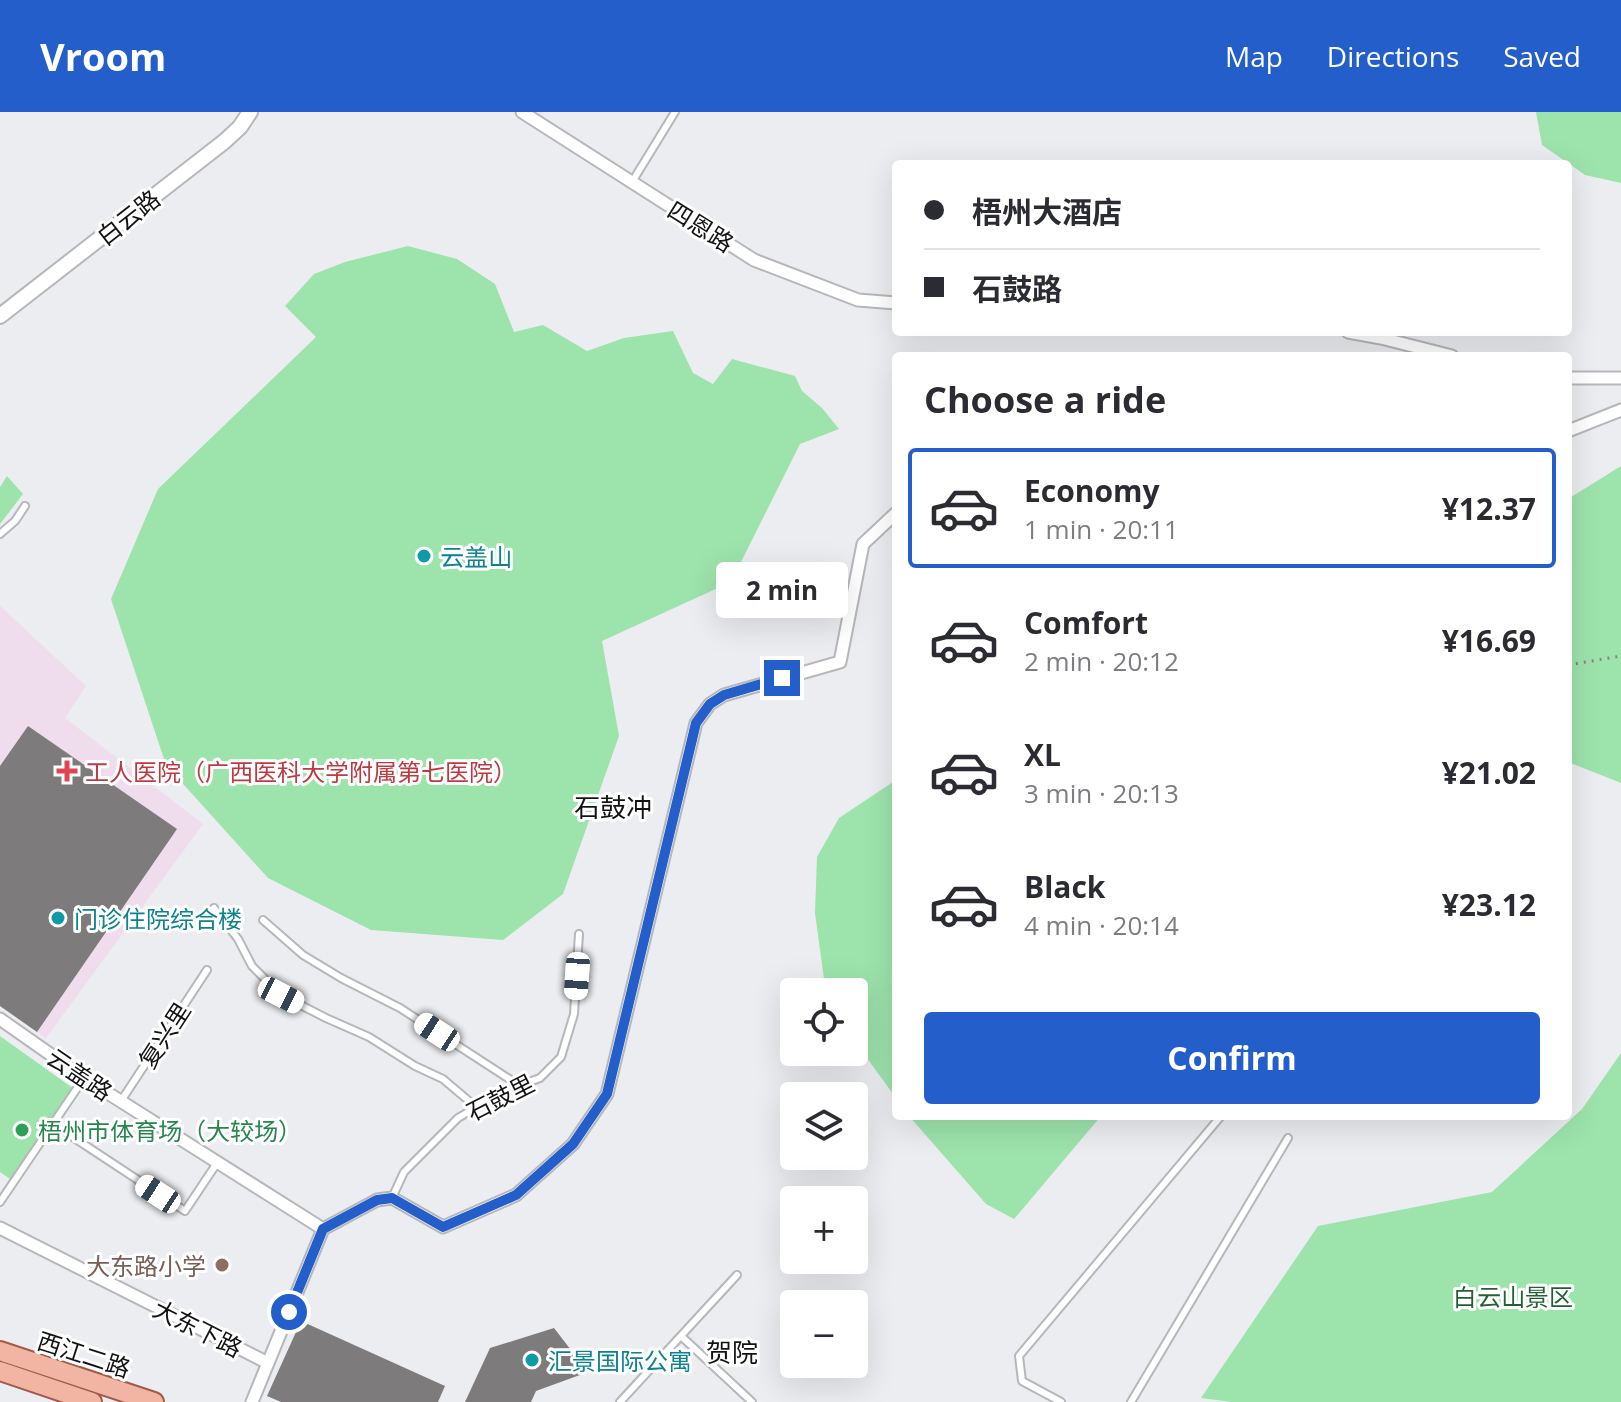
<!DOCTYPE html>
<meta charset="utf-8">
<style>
body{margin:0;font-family:"Open Sans","Noto Sans SC",sans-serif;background:#f2f2f3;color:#2b2b33;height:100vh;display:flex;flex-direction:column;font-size:30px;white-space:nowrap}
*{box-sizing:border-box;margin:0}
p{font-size:26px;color:#7c7c81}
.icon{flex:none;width:44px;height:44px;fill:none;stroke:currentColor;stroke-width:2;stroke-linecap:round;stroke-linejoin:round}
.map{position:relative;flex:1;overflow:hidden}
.side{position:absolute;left:892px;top:240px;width:680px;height:768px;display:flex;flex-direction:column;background:#fff;border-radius:8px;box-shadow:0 8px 32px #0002}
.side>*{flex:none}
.hud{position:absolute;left:892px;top:48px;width:680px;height:176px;border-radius:8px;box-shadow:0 8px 32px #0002;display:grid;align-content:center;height:176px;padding:0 32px;background:#fff}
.controls{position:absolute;left:780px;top:866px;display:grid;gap:16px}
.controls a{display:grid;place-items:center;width:88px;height:88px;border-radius:8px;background:#fff;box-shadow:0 8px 32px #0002;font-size:40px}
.end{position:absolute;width:36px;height:36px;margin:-18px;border:10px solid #235ecb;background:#fff;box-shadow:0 0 0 4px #fff}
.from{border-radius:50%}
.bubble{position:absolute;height:56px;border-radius:8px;background:#fff;box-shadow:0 8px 32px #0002;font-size:26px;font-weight:700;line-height:56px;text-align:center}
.car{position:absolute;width:24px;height:48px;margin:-24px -12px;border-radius:10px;box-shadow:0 0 6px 2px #0007;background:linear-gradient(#fff 24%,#345 0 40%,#fff 0 76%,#345 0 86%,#fff 0)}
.hud b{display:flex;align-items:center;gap:28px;height:76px;font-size:30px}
.hud b+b{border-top:2px solid #e1e1e2}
.hud i{width:20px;height:20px;background:#2b2b33}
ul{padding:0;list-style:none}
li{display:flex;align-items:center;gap:24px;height:120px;margin:0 16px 12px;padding:0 16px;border:4px solid transparent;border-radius:8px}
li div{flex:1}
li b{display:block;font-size:30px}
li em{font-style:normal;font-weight:700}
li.active{border-color:#235ecb}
li>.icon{width:72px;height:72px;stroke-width:1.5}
h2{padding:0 32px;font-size:36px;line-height:96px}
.action{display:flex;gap:16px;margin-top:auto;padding:16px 32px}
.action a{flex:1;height:92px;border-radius:8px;background:#235ecb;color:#fff;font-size:32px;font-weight:700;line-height:92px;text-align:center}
header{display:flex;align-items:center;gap:48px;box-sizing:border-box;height:112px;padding:0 40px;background:#235ecb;color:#fff}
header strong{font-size:38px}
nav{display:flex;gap:44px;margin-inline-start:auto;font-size:28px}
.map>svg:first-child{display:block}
.medical{fill:#efdded}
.green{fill:#9de3ac}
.building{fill:#7d7b7c}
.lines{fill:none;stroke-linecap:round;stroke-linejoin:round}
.service-casing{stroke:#b6b7ba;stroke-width:10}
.minor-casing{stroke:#b6b7ba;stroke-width:15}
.tertiary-casing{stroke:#b6b7ba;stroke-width:18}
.primary-casing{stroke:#9f5c49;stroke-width:22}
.path{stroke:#858587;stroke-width:3;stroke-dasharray:2 6;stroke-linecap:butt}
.service{stroke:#fff;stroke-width:6}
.minor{stroke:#fff;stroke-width:11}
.tertiary{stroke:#fff;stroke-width:14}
.primary{stroke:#f3b5a3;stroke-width:18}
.route{stroke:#235ecb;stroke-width:10}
.culture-dot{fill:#0f9aa8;stroke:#fff;stroke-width:3}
.health-dot{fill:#e0444e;stroke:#fff;stroke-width:3}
.leisure-dot{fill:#2e9e5b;stroke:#fff;stroke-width:3}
.education-dot{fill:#8d6e63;stroke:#fff;stroke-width:3}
.labels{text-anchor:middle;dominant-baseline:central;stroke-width:6;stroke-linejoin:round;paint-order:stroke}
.street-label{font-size:24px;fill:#131314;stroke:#fff}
.culture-label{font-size:24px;fill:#0d838f;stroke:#fff;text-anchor:start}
.health-label{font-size:24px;fill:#be3a42;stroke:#fff;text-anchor:start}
.leisure-label{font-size:24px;fill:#27864d;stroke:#fff;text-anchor:start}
.education-label{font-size:24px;fill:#785e54;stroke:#fff;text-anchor:end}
.park-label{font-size:24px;fill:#255f36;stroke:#fff}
.neighbourhood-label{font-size:26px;fill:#131314;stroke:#fff}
</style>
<header>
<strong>Vroom</strong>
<nav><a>Map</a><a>Directions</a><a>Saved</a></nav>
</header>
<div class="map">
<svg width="1621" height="1290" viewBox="0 0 1621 1290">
<rect width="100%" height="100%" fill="#ecedf0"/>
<path class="medical" d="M0,494L86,574L65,606L203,712L46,926L0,894Z"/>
<path class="green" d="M1536,0H1621V71L1585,63L1542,33Z
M408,134L457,147L495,172L514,220L543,213L587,239L624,226L673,219L693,261L713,272L732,247L795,264L802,279L822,296L839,317L800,332L731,470L602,529L619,624L563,782L503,828L371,818L268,766L166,653L111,487L158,377L316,225L285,194L314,162L345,150Z
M1621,354V671L1568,650V387Z
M7,364L23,382L0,412V375Z
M896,668V986L861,938L854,925V880H830L824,867L815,801L817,745L839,706Z
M0,924L74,977L10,1067L0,1060Z
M1621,941V1290H1232L1201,1286L1318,1114L1492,1080L1582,997Z
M909,1004H1101L1014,1107L986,1092Z"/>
<path class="building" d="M28,614L177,717L37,920L0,894V654Z
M301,1209L445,1274L438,1290H281L267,1284Z
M554,1216L588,1260L536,1279L531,1290H465L490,1236Z"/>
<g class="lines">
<g class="service-casing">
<path id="service" d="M632,70L675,0
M0,422L15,409L25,394
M214,796L238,827L252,854L281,883L326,906L369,925L415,954L443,967L476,995
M263,808L303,843L341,866L400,896L520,974
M121,989L207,858
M53,1012L185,1099L217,1051
M392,1086L404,1060L458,1006L502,980L540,966L561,945L574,902L579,822
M0,1090L84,966
M681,1224L752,1290
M620,1290L737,1163
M1061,1290L1022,1269L1019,1244L1221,1004
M1131,1290L1288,1026"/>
</g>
<g class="minor-casing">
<path id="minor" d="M522,0L754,148L858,188L896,191
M1348,220L1381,226L1452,244
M1568,266H1621
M1568,319L1621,298
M0,907L84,966L323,1117
M0,1116L268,1251
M252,1290L323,1117L377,1088L392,1086L443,1115L516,1083L573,1032L607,982L696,611L710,592L724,583L840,550L863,432L896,401"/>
</g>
<g class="tertiary-casing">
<path id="tertiary" d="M0,204L225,29L240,15L250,0"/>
</g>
<g class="primary-casing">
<path id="primary" d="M0,1239L154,1290
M0,1259L92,1290"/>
</g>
<path class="path" d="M1568,553L1621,544"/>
<use href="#service" class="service"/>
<use href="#minor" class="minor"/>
<use href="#tertiary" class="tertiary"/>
<use href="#primary" class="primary"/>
</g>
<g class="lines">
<path class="route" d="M289,1200L323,1117L377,1088L392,1086L443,1115L516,1083L573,1032L607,982L696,611L710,592L724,583L782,566"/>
</g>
<g class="culture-dot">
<circle cx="424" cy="444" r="8"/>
<circle cx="58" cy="806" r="8"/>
<circle cx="532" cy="1248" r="8"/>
</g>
<path class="health-dot" d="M63 647h8v8h8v8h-8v8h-8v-8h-8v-8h8z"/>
<circle class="leisure-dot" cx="22" cy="1018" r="8"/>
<circle class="education-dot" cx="222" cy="1153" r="8"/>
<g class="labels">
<g class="street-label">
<text transform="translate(128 105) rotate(-38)">白云路</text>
<text transform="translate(701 114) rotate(32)">四恩路</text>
<text transform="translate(164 923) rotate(-57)">复兴里</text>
<text transform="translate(80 962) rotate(34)">云盖路</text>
<text transform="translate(500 985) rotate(-27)">石鼓里</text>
<text transform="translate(198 1216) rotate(27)">大东下路</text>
<text transform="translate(84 1242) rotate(18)">西江二路</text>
</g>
<g class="culture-label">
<text x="440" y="444">云盖山</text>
<text x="74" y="806">门诊住院综合楼</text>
<text x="548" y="1248">汇景国际公寓</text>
</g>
<g class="health-label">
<text x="85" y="659">工人医院（广西医科大学附属第七医院）</text>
</g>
<g class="leisure-label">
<text x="38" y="1018">梧州市体育场（大较场）</text>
</g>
<g class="education-label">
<text x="206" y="1153">大东路小学</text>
</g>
<g class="park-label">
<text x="1513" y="1184">白云山景区</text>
</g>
<g class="neighbourhood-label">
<text x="613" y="695">石鼓冲</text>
<text x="732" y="1240">贺院</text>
</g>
</g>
</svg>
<div class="controls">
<a><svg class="icon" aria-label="locate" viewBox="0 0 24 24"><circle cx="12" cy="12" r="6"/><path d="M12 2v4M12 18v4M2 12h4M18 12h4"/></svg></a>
<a><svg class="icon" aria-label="layers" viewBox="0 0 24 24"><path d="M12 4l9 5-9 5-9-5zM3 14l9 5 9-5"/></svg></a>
<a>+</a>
<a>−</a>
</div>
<i class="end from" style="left:289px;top:1200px"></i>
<i class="end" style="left:782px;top:566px"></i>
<div class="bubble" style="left:716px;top:450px;width:132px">2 min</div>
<i class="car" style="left:577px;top:864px;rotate:184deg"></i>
<i class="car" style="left:281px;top:883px;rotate:117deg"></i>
<i class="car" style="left:437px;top:920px;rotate:303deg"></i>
<i class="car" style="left:158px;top:1082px;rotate:303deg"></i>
<div class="hud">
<b><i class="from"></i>梧州大酒店</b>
<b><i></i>石鼓路</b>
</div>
<section class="side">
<h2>Choose a ride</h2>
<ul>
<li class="active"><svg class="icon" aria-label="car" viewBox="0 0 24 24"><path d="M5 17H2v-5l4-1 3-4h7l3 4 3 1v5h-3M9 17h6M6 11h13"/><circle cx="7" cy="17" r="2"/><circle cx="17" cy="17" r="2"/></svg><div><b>Economy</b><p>1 min · 20:11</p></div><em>¥12.37</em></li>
<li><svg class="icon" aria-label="car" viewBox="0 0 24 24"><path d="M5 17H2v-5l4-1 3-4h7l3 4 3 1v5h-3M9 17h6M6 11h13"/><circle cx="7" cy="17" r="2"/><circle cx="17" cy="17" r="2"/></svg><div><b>Comfort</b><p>2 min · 20:12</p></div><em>¥16.69</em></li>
<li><svg class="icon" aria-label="car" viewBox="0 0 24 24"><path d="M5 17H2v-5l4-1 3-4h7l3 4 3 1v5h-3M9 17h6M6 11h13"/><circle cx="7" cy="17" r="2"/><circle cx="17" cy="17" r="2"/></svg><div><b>XL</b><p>3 min · 20:13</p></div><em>¥21.02</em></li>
<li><svg class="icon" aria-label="car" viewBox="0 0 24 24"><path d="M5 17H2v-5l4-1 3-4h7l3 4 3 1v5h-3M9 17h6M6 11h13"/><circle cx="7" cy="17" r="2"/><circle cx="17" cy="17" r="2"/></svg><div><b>Black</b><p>4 min · 20:14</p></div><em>¥23.12</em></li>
</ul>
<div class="action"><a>Confirm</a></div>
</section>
</div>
